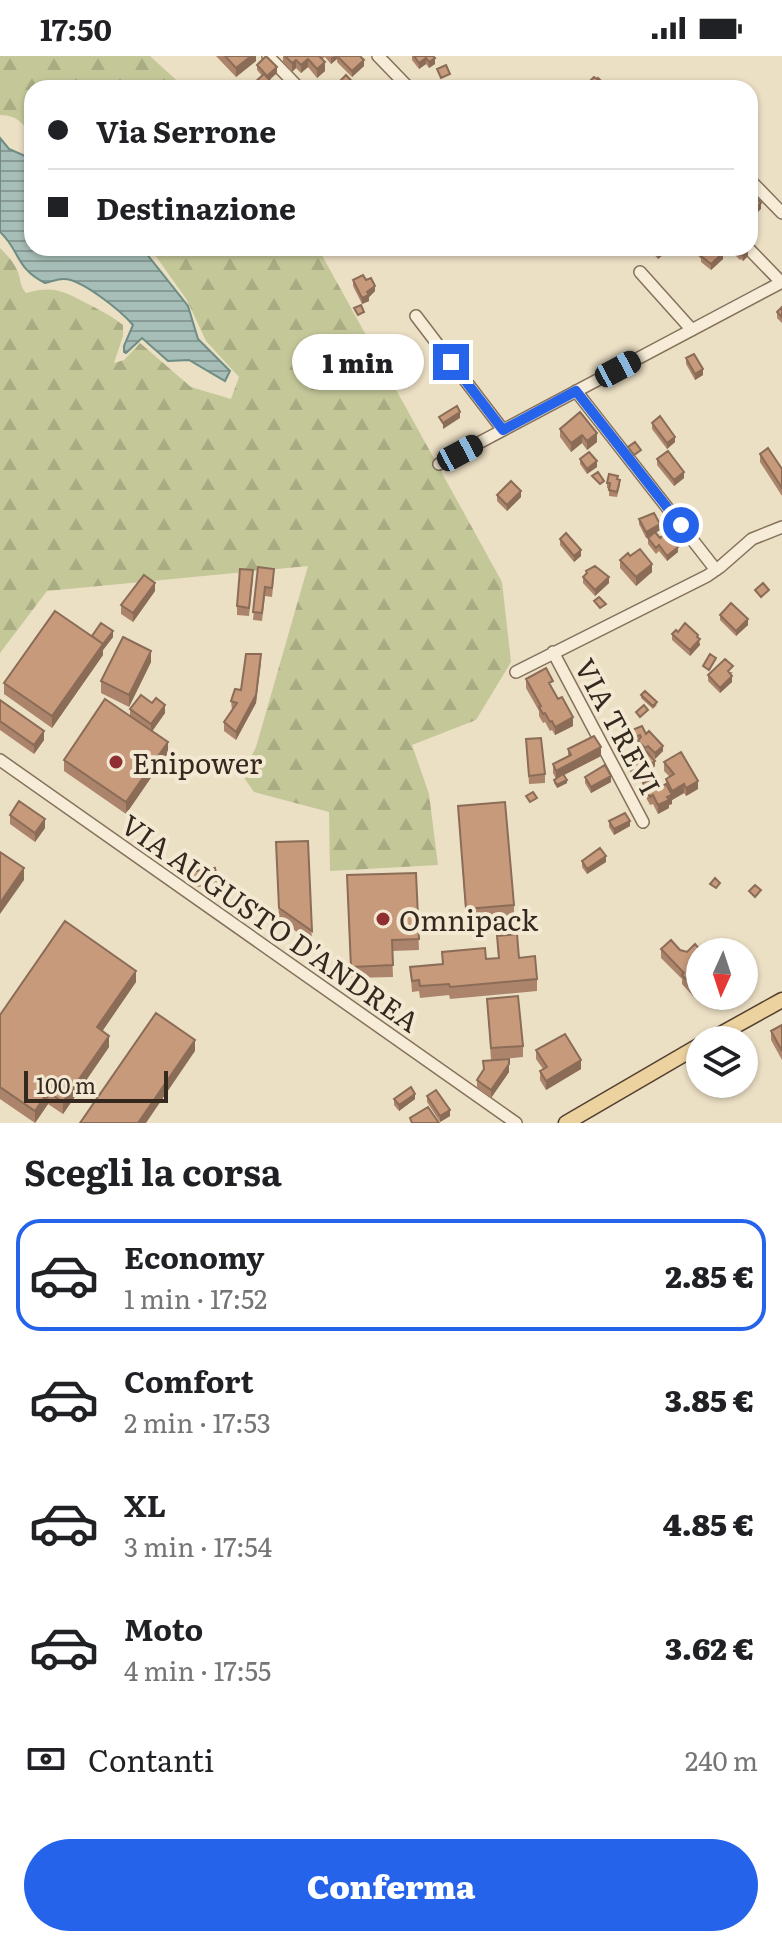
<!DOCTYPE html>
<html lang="it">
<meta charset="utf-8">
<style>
body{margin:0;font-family:Literata,serif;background:#f6f6f6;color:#202124;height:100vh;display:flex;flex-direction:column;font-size:30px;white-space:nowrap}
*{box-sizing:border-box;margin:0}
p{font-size:26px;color:#757577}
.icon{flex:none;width:44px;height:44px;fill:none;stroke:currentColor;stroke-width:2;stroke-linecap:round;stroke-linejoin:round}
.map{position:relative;height:1067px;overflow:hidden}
.panel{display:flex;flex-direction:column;background:#fff;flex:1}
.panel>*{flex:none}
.guide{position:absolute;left:24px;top:24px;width:734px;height:176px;border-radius:24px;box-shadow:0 2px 6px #0004;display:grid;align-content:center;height:176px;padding:0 24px;background:#fff}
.needle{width:52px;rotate:183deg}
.fabs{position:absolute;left:686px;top:882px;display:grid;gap:16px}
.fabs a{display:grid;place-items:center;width:72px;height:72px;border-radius:50%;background:#fff;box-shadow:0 2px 6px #0004;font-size:40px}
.scale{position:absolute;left:24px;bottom:20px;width:144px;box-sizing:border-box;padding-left:8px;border:4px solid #35291f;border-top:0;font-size:22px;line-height:28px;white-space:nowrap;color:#35291f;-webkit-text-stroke:6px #f3e9d3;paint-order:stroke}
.end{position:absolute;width:36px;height:36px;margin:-18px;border:10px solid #2563eb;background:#fff;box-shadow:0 0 0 4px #fff}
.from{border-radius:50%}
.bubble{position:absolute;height:56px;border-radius:28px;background:#fff;box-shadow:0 2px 6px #0004;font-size:26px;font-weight:800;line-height:56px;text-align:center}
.car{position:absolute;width:24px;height:48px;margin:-24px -12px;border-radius:10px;box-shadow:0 0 6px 2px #0007;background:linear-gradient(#222 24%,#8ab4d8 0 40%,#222 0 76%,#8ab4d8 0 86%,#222 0)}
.guide b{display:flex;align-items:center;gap:28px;height:76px;font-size:30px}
.guide b+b{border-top:2px solid #e0e0e0}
.guide i{width:20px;height:20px;background:#202124}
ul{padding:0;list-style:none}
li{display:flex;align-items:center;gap:24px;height:112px;margin:0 16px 12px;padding:0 8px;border:4px solid transparent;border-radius:24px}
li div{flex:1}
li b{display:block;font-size:30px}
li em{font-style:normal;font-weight:800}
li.on{border-color:#2563eb}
li>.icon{width:72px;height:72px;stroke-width:1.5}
h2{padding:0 24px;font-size:36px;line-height:96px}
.pay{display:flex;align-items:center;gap:20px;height:88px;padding:0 24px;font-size:30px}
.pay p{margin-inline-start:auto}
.cta{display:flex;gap:16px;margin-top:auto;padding:16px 24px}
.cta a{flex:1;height:92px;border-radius:48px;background:#2563eb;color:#fff;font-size:32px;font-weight:800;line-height:92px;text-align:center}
.status{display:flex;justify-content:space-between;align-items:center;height:56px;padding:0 40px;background:#fff;direction:ltr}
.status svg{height:22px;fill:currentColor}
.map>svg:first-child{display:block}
.forest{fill:url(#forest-firs)}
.water{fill:url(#water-rules);stroke:#6d8c84;stroke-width:2}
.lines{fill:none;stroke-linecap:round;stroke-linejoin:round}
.minor-casing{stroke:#85715c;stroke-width:14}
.major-casing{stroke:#533f30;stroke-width:17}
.minor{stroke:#f6ecd7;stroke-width:11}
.major{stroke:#ecd29e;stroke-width:14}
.wall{fill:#ab846b}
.shaded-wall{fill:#8b6c57}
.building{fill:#c79a7c;stroke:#8b6c57;stroke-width:2}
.route{stroke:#2563eb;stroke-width:10}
.poi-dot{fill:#902f32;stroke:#f3e9d3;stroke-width:3}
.labels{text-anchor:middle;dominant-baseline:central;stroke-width:8;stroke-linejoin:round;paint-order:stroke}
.street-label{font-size:28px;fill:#35291f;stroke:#f3e9d3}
.poi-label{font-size:28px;fill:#35291f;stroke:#f3e9d3;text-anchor:start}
</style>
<div class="status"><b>17:50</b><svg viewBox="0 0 49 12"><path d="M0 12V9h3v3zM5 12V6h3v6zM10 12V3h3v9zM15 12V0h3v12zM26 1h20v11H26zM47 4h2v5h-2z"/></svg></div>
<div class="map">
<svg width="782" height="1067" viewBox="0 0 782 1067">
<defs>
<pattern id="forest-firs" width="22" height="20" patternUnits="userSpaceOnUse" patternTransform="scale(2)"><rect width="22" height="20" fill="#c4c899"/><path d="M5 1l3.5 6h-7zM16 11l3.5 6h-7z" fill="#a9ac83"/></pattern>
<pattern id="water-rules" width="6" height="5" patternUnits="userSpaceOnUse" patternTransform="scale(2)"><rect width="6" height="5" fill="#a6beb7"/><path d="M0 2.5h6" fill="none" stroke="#889a94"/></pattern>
</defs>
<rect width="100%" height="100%" fill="#ebdfc4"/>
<path class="forest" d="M0,0H150L185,32H32V87C27,70 19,59 0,59Z
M0,192C8,200 14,206 18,216C21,225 20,230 26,237C58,228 67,238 94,251C105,257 113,261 123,269V280L114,307L124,304L140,287L191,331L231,343L239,321L206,285L187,244L150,192H318L502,526L511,606L476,664L412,689L429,738L438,809L330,815L329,756L254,736L242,719L256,691L308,510L47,535L0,597Z"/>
<path class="water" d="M0,82L9,93L32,103V192H142L188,250L198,283L230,315L225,325L189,304L168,305L142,282L126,297L124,296V290L133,269C122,256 81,222 63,223C57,223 51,226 45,227C15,212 20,194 0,176Z"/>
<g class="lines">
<g class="minor-casing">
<path id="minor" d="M268,0L299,32
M378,0L409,32
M750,124L782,157
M748,192L781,226
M640,216L692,274
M416,260L503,374
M576,335L716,514
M439,408L782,226
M553,596L643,766
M516,616L707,520L720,511L752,483L782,471
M0,704L516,1067"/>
</g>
<g class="major-casing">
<path id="major" d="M710,984L782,944
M566,1067L700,989"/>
</g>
<use href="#minor" class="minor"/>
<use href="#major" class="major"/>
</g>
<path class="wall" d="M216,0H256V5L236,21Z
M283,0H337V3L331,8L325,1L322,3L325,15L317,22L308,11L301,17L296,12L292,16L283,6Z
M337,0L364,10L352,21L337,6Z
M412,0H433L435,8L429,12L426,8L419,13L412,4Z
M257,9L277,17L269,24L277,32H254V27L262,20L257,14Z
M648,192H670V193L658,203Z
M694,192H719L723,203L711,214L701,206V203L694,195Z
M730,192H746L748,200L743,205L741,203L740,204L730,194Z
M353,224H366L375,235L369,241V245L362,248L353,230Z
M782,251V267L777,262V256Z
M394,296L416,299V310L408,315L405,310L401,312L394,301Z
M686,302L703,319L695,324L686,308Z
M580,356L597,386L587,394L582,387L571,396L560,381V373Z
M652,367L675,386L667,393L652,373Z
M760,398L782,413V440L760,406Z
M580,403L597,411L587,418L580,408Z
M657,403L684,422L674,430L657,409Z
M617,423L620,429L617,441L609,440V433L607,432V427Z
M497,439L521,441L507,455L497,445Z
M639,463L660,474L656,477L660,482L678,496L667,505L659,495L656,498L648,488V482L652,478L646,482L639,468Z
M560,483L581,500L574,506L560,489Z
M630,500L652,516L636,530L620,512V504Z
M258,511L274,521L272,541L265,540L262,565L253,564Z
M586,515L609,527L595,540L583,527V521L586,518Z
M253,523L249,560L237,559V550Z
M155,535L133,566L121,558V549Z
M720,559L748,569L736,580L720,564Z
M678,576L698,582L700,589L690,600L672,584V578Z
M92,580L113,581L103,594V599L52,672L4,638V627Z
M151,606L129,651L101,637V625Z
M261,607L256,647L236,684L224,675V666L232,654L231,645Z
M733,616L731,618L732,626L720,637L708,625V619Z
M526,623L553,633L573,670L555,679L552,674L550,675L545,666L543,667L539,660V655L526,632Z
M641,639L657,649L653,653L641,642Z
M0,644L44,684L34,698L0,674Z
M130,653L165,657L152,675L168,697L126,758L64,715V704L130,660Z
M632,674L646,678L663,695L655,703L647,696L655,710L638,725L627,712V707L641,694L638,690V686L635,687L632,680Z
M526,683L545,718V727L529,728Z
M568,693L601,700L564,719L567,727L557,732L554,727V724L556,723L553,717V708L568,700Z
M664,706L698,733L686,740L684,737L672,744V742V748L669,749V752L658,758L653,748L650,749L643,736V727L662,730L666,728V723L670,721L664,715Z
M585,721L611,726L591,737L585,727Z
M458,750L514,849V861L466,864Z
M10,759L45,772L35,786L10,768Z
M609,765L630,770L614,779L609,771Z
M308,785L312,887L279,863L276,786Z
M582,805L606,806L587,818L582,811Z
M172,806L196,815L217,822V828L198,831L172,811Z
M416,817L419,894L392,895L393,921L351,922L347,831Z
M497,880L537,923V935L450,943L449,939L420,942L419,935L412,936L410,911L442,908V896L486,903L498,902Z
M661,893L700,896V909L698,911L699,933L693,940L682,928V923L661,902Z
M136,926L102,975L109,991L63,1058L48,1048L35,1067L0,1043V959Z
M487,943L523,990V1001L491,1004Z
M782,969V1004L771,984V975Z
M536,994L581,1013L546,1034L540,1024V1015L543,1013L536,1003Z
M483,1005L509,1016L491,1042L477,1032V1024L483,1014Z
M427,1040L450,1060L440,1066L427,1046Z
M394,1043H415L399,1055L394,1049Z"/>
<path class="shaded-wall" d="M251,0H256V5L236,21V12Z
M334,0H337V3L331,8V2Z
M426,2V8L419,13V7Z
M435,2V8L429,12V6Z
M308,3V11L301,17V9Z
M296,4V12L292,16V7Z
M364,4V10L352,21V15Z
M325,6V15L317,22V13Z
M277,11V17L267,26V20Z
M755,66V71L750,76V70Z
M761,147V153L750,164V158Z
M664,192L670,193L658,203V197Z
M748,194V200L743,205V199Z
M723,197V203L711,214V208Z
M375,230V235L369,241V245L362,248V242Z
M416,299V310L408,315V309Z
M405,304V310L401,312V306Z
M703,313V319L695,324V318Z
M460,356V362L443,373V367Z
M597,377V386L587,394V385Z
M582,379V387L571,396V387Z
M675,381V386L667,393V387Z
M597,405V411L587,418V413Z
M684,416V422L674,430V424Z
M521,435V441L507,455V449Z
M660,468V474L646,482V476Z
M678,491V496L667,505V500Z
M581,494V500L574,506V500Z
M652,508V516L636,530V521Z
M609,521V527L595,540V534Z
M155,527V535L133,566V557Z
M748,563V569L736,580V575Z
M113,575V581L103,594V588Z
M698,579L700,589L690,600V594Z
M103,588V599L52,672V660Z
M151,595V606L129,651V639Z
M261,598L256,647L236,684V676Z
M732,620V626L720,637V632Z
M165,649V657L151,677V668Z
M573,661V670L555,679V671Z
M44,675V684L34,698V689Z
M168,686V697L126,758V746Z
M663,690V695L655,703V697Z
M601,691V700L556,723V715Z
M655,705V710L638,725V719Z
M611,720V726L591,737V731Z
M567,724V727L557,732V729Z
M698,725V733L686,740V732Z
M684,728V737L672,744V735Z
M672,739V748L669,749V752L658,758V749Z
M45,763V772L35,786V777Z
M630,765V770L614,779V773Z
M606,800V806L587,818V813Z
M24,812V824L0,858V847Z
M700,901V909L695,914V906Z
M136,915V926L97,983V971Z
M700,920L699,933L693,940V931Z
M109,980V991L63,1058V1046Z
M195,984V995L146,1067H138Z
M581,1004V1013L546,1034V1025Z
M509,1008V1016L491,1042V1034Z
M48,1036V1048L35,1067V1055Z
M415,1038V1043L399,1055V1049Z
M450,1054V1060L440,1066V1060Z"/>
<path class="building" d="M225,0H251L236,12Z
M266,0L277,11L267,20L257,9Z
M285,0H319L325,6L317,13L308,3L301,9L296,4L292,7Z
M337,0H360L364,4L352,15Z
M414,0H433L435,2L429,6L426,2L419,7Z
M446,9L450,18L441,22L437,13Z
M264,18L277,32H259L254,27Z
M346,19L358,32H333Z
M594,21L597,23L598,22L608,32H592L590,29L592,28L590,25Z
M750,60L755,66L750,70Z
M750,135L761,147L750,158Z
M653,192H664L658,197Z
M696,192H719L723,197L711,208L701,200L703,199Z
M733,192H746L748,194L743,199L741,197L740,199Z
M363,219L366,224L371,222L375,230L367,236L369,239L362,242L353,224Z
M361,249L364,256L358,259L354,252Z
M782,251V261L777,256Z
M409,287L416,299L414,301L416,304L408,309L405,304L401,306L394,296Z
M694,298L703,313L695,318L686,302Z
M457,350L460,356L443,367L439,361Z
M580,356L597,377L587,385L582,379L571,387L560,373Z
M660,360L675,381L667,387L652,367Z
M635,386L641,394L634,399L628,391Z
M768,392L782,413V432L760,398Z
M668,395L684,416L674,424L657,403Z
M589,396L597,405L587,413L580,403Z
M598,416L604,425L600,428L592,420Z
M609,418L618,420L617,423L620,424L617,436L609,434L610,427H607Z
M511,425L521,435L507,449L497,439Z
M654,457L660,468L646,476L639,463Z
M655,476L660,482L667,476L678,491L667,500L659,489L656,492L648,482Z
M566,477L581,494L574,500L560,483Z
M640,493L652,508L636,521L620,504L628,497L630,500Z
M595,510L609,521L595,534L583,521L587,517L586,515Z
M258,511L274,513L272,532L265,531L262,557L253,556Z
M240,513L253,514L249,552L237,550Z
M144,519L155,527L133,557L121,549Z
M763,527L769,534L761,541L755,534Z
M599,541L606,548L600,552L594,545Z
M731,547L748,563L736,575L720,559Z
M55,555L103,588L52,660L4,627Z
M101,567L113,575L103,588L92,580Z
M685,567L698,579L697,581L700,583L690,594L672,578L676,574L678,576Z
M123,581L151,595L129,639L101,625Z
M246,598H261L256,639L236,676L224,666L237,647L231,645L235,633L241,634Z
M710,598L716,602L709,614L703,610Z
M725,603L733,610L728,615L732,620L720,632L708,619Z
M546,612L553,625L549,627L558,643L562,641L573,661L555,671L552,665L550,666L545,657L543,658L539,651L541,650L526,623Z
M645,635L657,646L653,650L641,639Z
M141,639L152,647L156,642L165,649L151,668L130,653Z
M105,643L168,686L126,746L64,704Z
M0,644L44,675L34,689L0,665Z
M644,649L648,654L640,661L636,656Z
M642,670L646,678L649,675L663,690L655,697L648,690L645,692L638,685L641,681L640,679L635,681L632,674Z
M594,680L601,691L556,715L553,708L571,699L568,693Z
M541,682L545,718L529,720L526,683Z
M643,692L655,705L638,719L627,707Z
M681,696L698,725L686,732L684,728L672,735L666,723L674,718L664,706Z
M605,709L611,720L591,731L585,721Z
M563,718L567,724L557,729L554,724Z
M656,720L662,730L666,728L672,739L667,741L669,744L658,749L653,739L650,741L643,727Z
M533,736L537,742L530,746L526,740Z
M19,745L45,763L35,777L10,759Z
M505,746L514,849L466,853L458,750Z
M625,757L630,765L614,773L609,765Z
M308,785L312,875L279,852L276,786Z
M600,792L606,800L587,813L582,805Z
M0,796L24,812L0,847Z
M176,800L196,815L215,812L217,822L198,825L172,806Z
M416,817L419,883L392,884L393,909L351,911L347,819Z
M715,822L720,827L716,832L710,828Z
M755,829L761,834L755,841L749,835Z
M65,865L136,915L97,971L109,980L63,1046L48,1036L35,1055L0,1031V959Z
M517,878L519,902L535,900L537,923L450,931L449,928L420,930L419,924L412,925L410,911L443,908L442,896L485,892L486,903L499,902L497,880Z
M671,884L680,894L687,896L695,888L702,896H700V901L695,906L696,909L700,914V920L697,923L699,925L693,931L682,919L684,917L661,893Z
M518,940L523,990L491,992L487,943Z
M156,957L195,984L138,1067H80Z
M782,969V995L771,975Z
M565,978L581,1004L546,1025L540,1015L547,1011L536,994Z
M509,1003V1008L491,1034L477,1024L484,1013L483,1005Z
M411,1031L415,1038L399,1049L394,1043Z
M436,1034L450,1054L440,1060L427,1040Z
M428,1051L439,1067H412L410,1062Z"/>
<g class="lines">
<path class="route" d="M451,306L503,374L576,335L681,469"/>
</g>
<g class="poi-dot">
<circle cx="116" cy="706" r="8"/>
<circle cx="383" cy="863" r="8"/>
</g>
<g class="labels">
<g class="street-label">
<text transform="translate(619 670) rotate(62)">VIA TREVI</text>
<text transform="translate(271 866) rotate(35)">VIA AUGUSTO D'ANDREA</text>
</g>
<g class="poi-label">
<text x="132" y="706">Enipower</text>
<text x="399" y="863">Omnipack</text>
</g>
</g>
</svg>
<div class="fabs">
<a><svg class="needle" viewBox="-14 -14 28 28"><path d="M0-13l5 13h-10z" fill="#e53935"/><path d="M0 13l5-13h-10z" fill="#757577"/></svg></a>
<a><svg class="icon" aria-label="layers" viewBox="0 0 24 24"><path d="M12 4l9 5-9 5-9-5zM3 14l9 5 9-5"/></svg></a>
</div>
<div class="scale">100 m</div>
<i class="end from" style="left:681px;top:469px"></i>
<i class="end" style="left:451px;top:306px"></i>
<div class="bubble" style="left:292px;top:278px;width:132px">1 min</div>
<i class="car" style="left:618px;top:313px;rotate:62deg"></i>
<i class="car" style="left:460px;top:397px;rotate:62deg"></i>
<div class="guide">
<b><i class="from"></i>Via Serrone</b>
<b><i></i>Destinazione</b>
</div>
</div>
<section class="panel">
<h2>Scegli la corsa</h2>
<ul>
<li class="on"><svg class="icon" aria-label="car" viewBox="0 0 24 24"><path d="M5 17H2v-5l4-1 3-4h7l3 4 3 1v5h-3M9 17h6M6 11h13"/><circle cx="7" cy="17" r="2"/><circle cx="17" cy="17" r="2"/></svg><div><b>Economy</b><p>1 min · 17:52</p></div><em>2.85 €</em></li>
<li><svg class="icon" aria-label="car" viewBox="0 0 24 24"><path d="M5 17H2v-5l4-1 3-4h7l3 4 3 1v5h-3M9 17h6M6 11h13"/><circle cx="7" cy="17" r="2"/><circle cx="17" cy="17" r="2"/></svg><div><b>Comfort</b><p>2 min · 17:53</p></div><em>3.85 €</em></li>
<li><svg class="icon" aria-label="car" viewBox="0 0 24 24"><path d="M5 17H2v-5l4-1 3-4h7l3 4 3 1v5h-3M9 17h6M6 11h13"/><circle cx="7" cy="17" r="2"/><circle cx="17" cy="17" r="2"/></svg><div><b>XL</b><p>3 min · 17:54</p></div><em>4.85 €</em></li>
<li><svg class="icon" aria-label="car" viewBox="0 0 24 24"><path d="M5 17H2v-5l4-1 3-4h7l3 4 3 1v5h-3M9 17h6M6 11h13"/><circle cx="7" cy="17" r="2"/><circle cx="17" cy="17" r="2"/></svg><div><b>Moto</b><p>4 min · 17:55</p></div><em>3.62 €</em></li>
</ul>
<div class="pay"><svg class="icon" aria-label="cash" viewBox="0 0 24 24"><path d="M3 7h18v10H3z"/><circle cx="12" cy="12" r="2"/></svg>Contanti<p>240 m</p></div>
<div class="cta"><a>Conferma</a></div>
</section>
